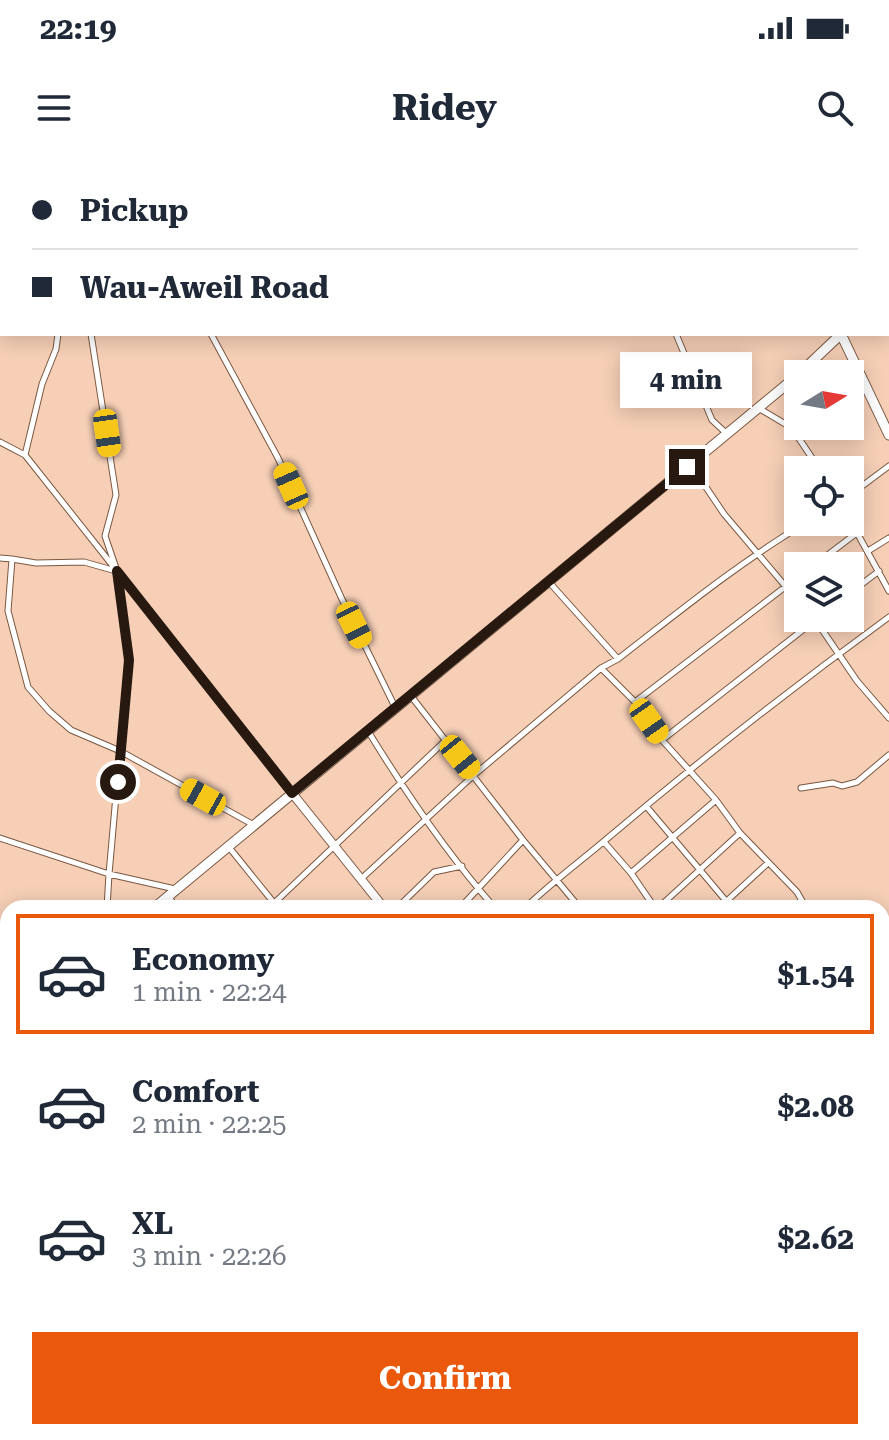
<!DOCTYPE html>
<meta charset="utf-8">
<style>
body{margin:0;font-family:"Roboto Serif",serif;background:#f2f2f3;color:#1f2937;height:100vh;display:flex;flex-direction:column;font-size:30px;white-space:nowrap}
*{box-sizing:border-box;margin:0}
p{font-size:26px;color:#747a83}
.icon{flex:none;width:44px;height:44px;fill:none;stroke:currentColor;stroke-width:2;stroke-linecap:round;stroke-linejoin:round}
.map{position:relative;flex:1;overflow:hidden}
.sheet{position:absolute;left:0px;top:740px;width:890px;height:540px;display:flex;flex-direction:column;background:#fff;border-radius:24px 24px 0 0;box-shadow:0 4px 20px #0003}
.sheet>*{flex:none}
.guide{position:absolute;left:0px;top:0px;width:890px;height:176px;box-shadow:0 4px 20px #0003;display:grid;align-content:center;height:176px;padding:0 32px;background:#fff}
.needle{width:52px;rotate:79deg}
.fabs{position:absolute;left:784px;top:200px;display:grid;gap:16px}
.fabs a{display:grid;place-items:center;width:80px;height:80px;border-radius:0px;background:#fff;box-shadow:0 4px 20px #0003;font-size:40px}
.end{position:absolute;width:36px;height:36px;margin:-18px;border:10px solid #271910;background:#fff;box-shadow:0 0 0 4px #fff}
.from{border-radius:50%}
.bubble{position:absolute;height:56px;border-radius:0px;background:#fff;box-shadow:0 4px 20px #0003;font-size:26px;font-weight:700;line-height:56px;text-align:center}
.car{position:absolute;width:24px;height:48px;margin:-24px -12px;border-radius:10px;box-shadow:0 0 6px 2px #0007;background:linear-gradient(#f5c518 24%,#345 0 40%,#f5c518 0 76%,#345 0 86%,#f5c518 0)}
.guide b{display:flex;align-items:center;gap:28px;height:76px;font-size:30px}
.guide b+b{border-top:2px solid #e0e1e3}
.guide i{width:20px;height:20px;background:#1f2937}
ul{padding:14px 0 0;list-style:none}
li{display:flex;align-items:center;gap:24px;height:120px;margin:0 16px 12px;padding:0 16px;border:4px solid transparent;border-radius:0px}
li div{flex:1}
li b{display:block;font-size:30px}
li em{font-style:normal;font-weight:700}
li.selected{border-color:#ea580c}
li>.icon{width:72px;height:72px;stroke-width:1.5}
.primary-button{display:flex;gap:16px;margin-top:auto;padding:16px 32px}
.primary-button a{flex:1;height:92px;border-radius:0px;background:#ea580c;color:#fff;font-size:32px;font-weight:700;line-height:92px;text-align:center}
.status{display:flex;justify-content:space-between;align-items:center;height:56px;padding:0 40px;background:#fff;direction:ltr}
.status svg{height:22px;fill:currentColor}
header{display:flex;justify-content:space-between;align-items:center;height:104px;padding:0 32px;background:#fff;font-size:36px;font-weight:700}
.map>svg:first-child{display:block}
.lines{fill:none;stroke-linecap:round;stroke-linejoin:round}
.street-casing{stroke:#7a5842;stroke-width:7}
.secondary-casing{stroke:#7a5842;stroke-width:10}
.primary-casing{stroke:#7a5842;stroke-width:11}
.street{stroke:#fff;stroke-width:5}
.secondary{stroke:#fff;stroke-width:8}
.primary{stroke:#fff;stroke-width:9}
.route{stroke:#271910;stroke-width:10}
</style>
<div class="status"><b>22:19</b><svg viewBox="0 0 49 12"><path d="M0 12V9h3v3zM5 12V6h3v6zM10 12V3h3v9zM15 12V0h3v12zM26 1h20v11H26zM47 4h2v5h-2z"/></svg></div>
<header><svg class="icon" aria-label="menu" viewBox="0 0 24 24"><path d="M4 6h16M4 12h16M4 18h16"/></svg>Ridey<svg class="icon" aria-label="search" viewBox="0 0 24 24"><circle cx="10" cy="10" r="6"/><path d="M15 15l6 6"/></svg></header>
<div class="map">
<svg width="889" height="1280" viewBox="0 0 889 1280">
<rect width="100%" height="100%" fill="#f6cfb6"/>
<g class="lines">
<g class="street-casing">
<path id="street" d="M126,0L127,2
M277,0L278,2
M434,0L435,2
M584,0L585,2
M86,2V0
M255,2L259,0
M886,2L887,0
M58,174L56,189L42,224L25,295L113,406
M91,174L116,335L105,376L117,411L129,500L120,591L252,664
M211,174L278,298L341,437L395,547
M676,174L712,260L726,273
M760,249L792,268L820,310
M0,282L25,295
M691,305L724,354L798,441
M850,335L889,306
M850,360L889,431
M868,391L889,378
M0,398L12,399
M813,406L858,372
M116,411L84,402L36,403L12,399L8,451L28,527L49,551L71,570L120,591L109,714L175,729
M119,414L292,633
M549,422L618,499
M850,433L879,411
M811,458L823,471L857,521L889,558
M601,508L635,542L662,580L716,640L740,673L797,732L806,748
M411,536L523,680L580,748
M635,542L798,417
M368,571C406,633 447,694 495,748
M662,580L818,458
M801,628L833,623L842,626L857,622L889,595
M646,646L732,748
M0,678L109,714L107,748
M604,682L631,713L655,748
M228,686L274,743
M631,713L716,640
M361,719L474,615L601,508L618,499C680,451 740,402 807,362
M168,736L177,748
M269,748L446,580
M397,748L434,712L462,706
M460,748L523,680
M525,748C552,722 581,701 609,677C700,600 793,527 889,457
M658,748L740,673
M719,748L768,703
M0,900L8,909
M882,928L889,939
M0,983L8,976
M882,1000L889,994
M882,1020L889,1028
M0,1072L8,1063
M882,1101L889,1108
M882,1207L889,1172
M550,1272L562,1280
M630,1272L637,1280
M858,1280L862,1272"/>
</g>
<g class="secondary-casing">
<path id="secondary" d="M753,0L754,2
M292,633L384,748
M0,1029L8,1037
M292,1272L301,1280
M812,1272L819,1280"/>
</g>
<g class="primary-casing">
<path id="primary" d="M799,214L841,174L889,275
M154,748L798,215
M0,876L8,870"/>
</g>
<use href="#street" class="street"/>
<use href="#secondary" class="secondary"/>
<use href="#primary" class="primary"/>
</g>
<g class="lines">
<path class="route" d="M118,622L129,500L117,411L292,633L687,307"/>
</g>
</svg>
<div class="fabs">
<a><svg class="needle" viewBox="-14 -14 28 28"><path d="M0-13l5 13h-10z" fill="#e53935"/><path d="M0 13l5-13h-10z" fill="#747a83"/></svg></a>
<a><svg class="icon" aria-label="locate" viewBox="0 0 24 24"><circle cx="12" cy="12" r="6"/><path d="M12 2v4M12 18v4M2 12h4M18 12h4"/></svg></a>
<a><svg class="icon" aria-label="layers" viewBox="0 0 24 24"><path d="M12 4l9 5-9 5-9-5zM3 14l9 5 9-5"/></svg></a>
</div>
<i class="end from" style="left:118px;top:622px"></i>
<i class="end" style="left:687px;top:307px"></i>
<div class="bubble" style="left:620px;top:192px;width:132px">4 min</div>
<i class="car" style="left:107px;top:273px;rotate:172deg"></i>
<i class="car" style="left:291px;top:326px;rotate:336deg"></i>
<i class="car" style="left:354px;top:465px;rotate:154deg"></i>
<i class="car" style="left:649px;top:561px;rotate:145deg"></i>
<i class="car" style="left:460px;top:597px;rotate:141deg"></i>
<i class="car" style="left:203px;top:637px;rotate:299deg"></i>
<div class="guide">
<b><i class="from"></i>Pickup</b>
<b><i></i>Wau-Aweil Road</b>
</div>
<section class="sheet">
<ul>
<li class="selected"><svg class="icon" aria-label="car" viewBox="0 0 24 24"><path d="M5 17H2v-5l4-1 3-4h7l3 4 3 1v5h-3M9 17h6M6 11h13"/><circle cx="7" cy="17" r="2"/><circle cx="17" cy="17" r="2"/></svg><div><b>Economy</b><p>1 min · 22:24</p></div><em>$1.54</em></li>
<li><svg class="icon" aria-label="car" viewBox="0 0 24 24"><path d="M5 17H2v-5l4-1 3-4h7l3 4 3 1v5h-3M9 17h6M6 11h13"/><circle cx="7" cy="17" r="2"/><circle cx="17" cy="17" r="2"/></svg><div><b>Comfort</b><p>2 min · 22:25</p></div><em>$2.08</em></li>
<li><svg class="icon" aria-label="car" viewBox="0 0 24 24"><path d="M5 17H2v-5l4-1 3-4h7l3 4 3 1v5h-3M9 17h6M6 11h13"/><circle cx="7" cy="17" r="2"/><circle cx="17" cy="17" r="2"/></svg><div><b>XL</b><p>3 min · 22:26</p></div><em>$2.62</em></li>
</ul>
<div class="primary-button"><a>Confirm</a></div>
</section>
</div>
